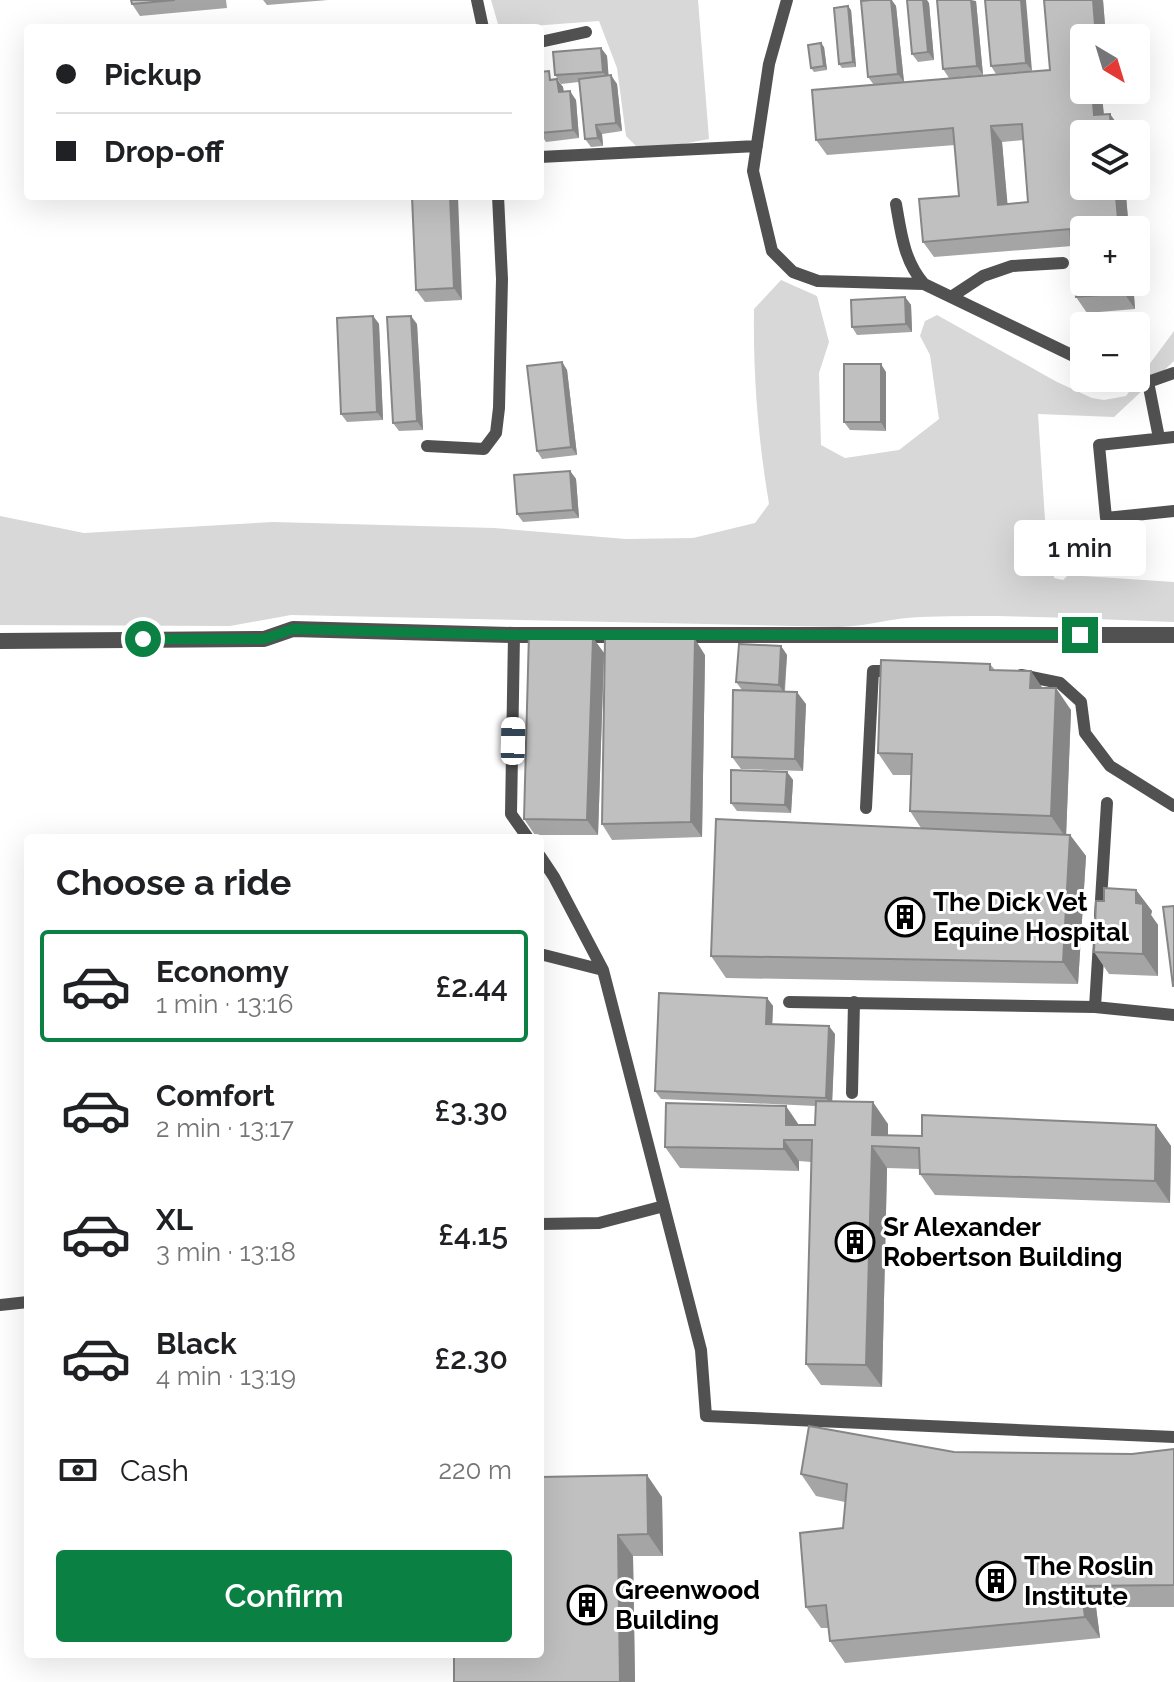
<!DOCTYPE html>
<meta charset="utf-8">
<style>
body{margin:0;font-family:Raleway,sans-serif;background:#f6f6f6;color:#202124;height:100vh;display:flex;flex-direction:column;font-size:30px;white-space:nowrap}
*{box-sizing:border-box;margin:0}
p{font-size:26px;color:#757577}
.icon{flex:none;width:44px;height:44px;fill:none;stroke:currentColor;stroke-width:2;stroke-linecap:round;stroke-linejoin:round}
.map{position:relative;flex:1;overflow:hidden}
.drawer{position:absolute;left:24px;top:834px;width:520px;height:824px;display:flex;flex-direction:column;background:#fff;border-radius:8px;box-shadow:0 8px 32px #0002}
.drawer>*{flex:none}
.banner{position:absolute;left:24px;top:24px;width:520px;height:176px;border-radius:8px;box-shadow:0 8px 32px #0002;display:grid;align-content:center;height:176px;padding:0 32px;background:#fff}
.needle{width:52px;rotate:142deg}
.tools{position:absolute;left:1070px;top:24px;display:grid;gap:16px}
.tools a{display:grid;place-items:center;width:80px;height:80px;border-radius:8px;background:#fff;box-shadow:0 8px 32px #0002;font-size:40px}
.end{position:absolute;width:36px;height:36px;margin:-18px;border:10px solid #0b8043;background:#fff;box-shadow:0 0 0 4px #fff}
.from{border-radius:50%}
.bubble{position:absolute;height:56px;border-radius:8px;background:#fff;box-shadow:0 8px 32px #0002;font-size:26px;font-weight:600;line-height:56px;text-align:center}
.car{position:absolute;width:24px;height:48px;margin:-24px -12px;border-radius:10px;box-shadow:0 0 6px 2px #0007;background:linear-gradient(#fff 24%,#345 0 40%,#fff 0 76%,#345 0 86%,#fff 0)}
.banner b{display:flex;align-items:center;gap:28px;height:76px;font-size:30px}
.banner b+b{border-top:2px solid #e0e0e0}
.banner i{width:20px;height:20px;background:#202124}
ul{padding:0;list-style:none}
li{display:flex;align-items:center;gap:24px;height:112px;margin:0 16px 12px;padding:0 16px;border:4px solid transparent;border-radius:8px}
li div{flex:1}
li b{display:block;font-size:30px}
li em{font-style:normal;font-weight:600}
li.on{border-color:#0b8043}
li>.icon{width:72px;height:72px;stroke-width:1.5}
h2{padding:0 32px;font-size:36px;line-height:96px}
.pay{display:flex;align-items:center;gap:20px;height:88px;padding:0 32px;font-size:30px}
.pay p{margin-inline-start:auto}
.primary-button{display:flex;gap:16px;margin-top:auto;padding:16px 32px}
.primary-button a{flex:1;height:92px;border-radius:8px;background:#0b8043;color:#fff;font-size:32px;font-weight:600;line-height:92px;text-align:center}
.map>svg:first-child{display:block}
.green{fill:#d8d8d8}
.lines{fill:none;stroke-linecap:round;stroke-linejoin:round}
.lane{stroke:#515151;stroke-width:12}
.street{stroke:#515151;stroke-width:16}
.wall{fill:#a5a5a5;fill-rule:evenodd}
.shaded-wall{fill:#868686}
.building{fill:#c0c0c0;stroke:#868686;stroke-width:2;fill-rule:evenodd}
.route{stroke:#0b8043;stroke-width:10}
.labels{text-anchor:middle;dominant-baseline:central;stroke-width:6;stroke-linejoin:round;paint-order:stroke}
.poi-label{font-size:26px;font-weight:bold;fill:#000;stroke:#fff;text-anchor:start}
</style>
<div class="map">
<svg width="1174" height="1682" viewBox="0 0 1174 1682">
<rect width="100%" height="100%" fill="#fff"/>
<path class="green" d="M491,0H698L709,139L672,146L638,148L626,136L617,68L599,21L503,28L498,24Z
M781,280L817,296L829,342L819,373L821,445L845,458L899,450L939,419L930,355L920,336L925,321L937,315L1057,382L1092,398L1104,400L1126,396L1174,331V361L1114,417L1038,414L1047,550L1055,562L1054,578L1063,580L1068,575L1174,582V622C1089,619 1004,614 920,617C893,618 867,626 840,627L291,615L230,626L0,625V516L84,533L273,522L494,528L626,539L693,538L755,523L769,504C758,438 753,375 754,309Z"/>
<g class="lines">
<path class="lane" d="M477,0L483,28
M787,0L769,64L753,171L772,251L793,272L818,281L924,284L1084,361
M540,42L586,32
M540,157L757,146
M896,204C901,233 904,261 924,284
M951,297L983,276L1012,266L1063,263
M1131,378L1148,382L1174,373
M1148,382L1159,438
M1174,437L1099,445L1106,518L1174,511
M427,446L484,449L496,433L499,408L502,279L498,196
M514,635L511,814L528,838
M1021,675L1060,683L1081,702L1085,733L1110,766L1174,806
M866,808L873,671H895
M540,856L554,877L603,970L701,1350L706,1416L1174,1437
M1100,916L1107,803
M540,954L603,970
M789,1002L1095,1007L1174,1015
M1095,1007L1099,942
M852,1093L854,1002
M540,1224L599,1223L664,1206
M0,1305L28,1302"/>
<path class="street" d="M0,641L264,639L293,629L514,635H1174"/>
</g>
<path class="wall" d="M131,0H226L227,8L140,16L132,4Z
M263,0H328L267,5Z
M871,0H892L896,6L904,82L1050,70L1044,0H1103L1106,38L1084,90H1110V96H1102L1104,114L1121,129L1135,309L1087,313L1076,297L1072,246L934,257L923,242L959,196L955,145L827,155L816,140L874,85L868,77ZM1023,140L1028,202L1007,204L1002,142Z
M937,0L976,1L983,75L949,78L943,69Z
M985,0L1032,71L996,74L991,66Z
M929,3L934,60L918,62L912,54Z
M851,10L856,67L842,68L839,64Z
M824,47L827,70L814,72L811,68Z
M601,48L607,56L608,76L617,84L622,131L602,134L603,146L591,147L585,139L579,82L561,84L555,75Z
M555,79L563,87L564,92L576,100L579,138L546,142L540,133Z
M412,196L462,300L425,302L416,290Z
M905,297L911,305L912,332L857,335L852,327Z
M373,316L379,324L383,420L347,422L341,414Z
M417,324L423,430L399,431L393,423Z
M562,362L567,370L577,455L542,459L537,451Z
M886,372V431L850,430L844,422Z
M570,471L576,479L579,518L523,522L517,514Z
M593,638L604,653L598,835H535L524,819Z
M781,646L787,655L785,692L806,704L803,771L741,769L732,757L742,690L736,682Z
M705,655L702,837L612,840L602,824Z
M990,664L995,670L1043,688L1071,710L1066,835H1070L1086,856L1078,984L726,978L711,956L921,828L910,811L911,775H893L878,753Z
M787,772L793,780L791,813L737,811L731,803Z
M1136,890L1152,911L1151,915L1158,925V976L1109,974L1094,952L1104,901Z
M767,998L773,1006L772,1024L835,1034L832,1101L888,1124V1135L922,1136L1156,1125L1171,1146L1170,1203L935,1195L920,1174V1169L887,1168L882,1387L821,1385L806,1364L811,1162L799,1161V1171L680,1168L665,1147L799,1125H815L816,1106L661,1099L655,1091Z
M1174,1449V1607H1096L1100,1638L845,1663L830,1641L829,1628H821L806,1607L843,1528L845,1502L816,1496L801,1474L954,1452L1132,1454Z
M540,1477L662,1497L663,1556H633L635,1682H454Z"/>
<path class="shaded-wall" d="M891,0L896,6L904,82L898,74Z
M923,0H927L929,3L934,60L928,52Z
M971,0L976,1L983,75L977,66Z
M1021,0H1026L1032,71L1026,63Z
M1093,0H1103L1106,38H1096Z
M848,6L851,10L856,67L853,62Z
M821,43L824,47L827,70L824,66Z
M601,48L607,56L609,80L603,72Z
M611,75L617,84L622,131L616,123Z
M557,79L563,87L564,101L559,92Z
M1092,90H1098L1102,96L1105,131L1094,115Z
M570,91L576,100L579,138L573,130Z
M1110,114L1121,129V134H1111Z
M596,125L602,134L603,146L598,138Z
M991,126L1002,142L1009,220L998,205Z
M1115,186H1125L1129,230H1119Z
M450,196H458L462,300L454,288Z
M1123,282H1133L1135,309L1124,293Z
M905,297L911,305L912,332L906,324Z
M373,316L379,324L383,420L377,412Z
M411,316L417,324L423,430L417,421Z
M562,362L567,370L577,455L571,447Z
M881,364L886,372V431L881,422Z
M570,471L576,479L579,518L573,510Z
M593,638L604,653L598,835L587,820Z
M695,639L705,655L702,837L691,822Z
M781,646L787,655L784,693L779,685Z
M1031,671L1046,693L1030,688Z
M1056,688L1071,710L1066,838L1051,816Z
M797,692L806,704L803,771L795,759Z
M787,772L793,780L791,813L785,805Z
M1070,835L1086,856L1078,984L1063,962Z
M1136,890L1152,911L1151,915L1158,925V976L1143,954L1136,903Z
M767,998L773,1006L772,1032L766,1024Z
M829,1026L835,1034L832,1106L826,1098Z
M873,1102L888,1124V1147L872,1135Z
M786,1106L801,1128L786,1125Z
M1156,1125L1171,1146L1170,1203L1155,1181Z
M784,1140L799,1161V1171L784,1149Z
M872,1146L887,1168L882,1387L866,1365Z
M647,1475L662,1497L663,1556L648,1534Z
M618,1535L633,1556L635,1682H620Z
M1081,1586L1096,1607L1100,1638L1085,1617Z"/>
<path class="building" d="M131,0H175L132,4Z
M871,0H891L898,74L868,77L861,1Z
M907,0H923L928,52L912,54Z
M937,0H971L977,66L943,69Z
M985,0H1021L1026,63L991,66Z
M1044,0H1093L1096,38H1084V90H1092L1094,115L1110,114L1111,134H1084V186H1115L1119,230H1084V282H1123L1124,293L1076,297L1070,229L923,242L919,199L959,196L953,128L816,140L812,90L1050,70ZM1022,124L1028,202L998,205L991,126Z
M848,6L853,62L839,64L834,8Z
M821,43L824,66L811,68L808,45Z
M601,48L603,72L555,75L553,52Z
M549,71L550,80L557,79L559,92L570,91L573,130L540,133V72Z
M611,75L616,123L596,125L598,138L585,139L579,79Z
M412,196H450L454,288L416,290Z
M905,297L906,324L852,327L851,300Z
M373,316L377,412L341,414L337,318Z
M411,316L417,421L393,423L387,317Z
M562,362L571,447L537,451L527,366Z
M844,364H881V422H844Z
M570,471L573,510L517,514L514,475Z
M529,633L593,638L587,820L524,819Z
M605,638L695,639L691,822L602,824Z
M739,644L781,646L779,685L736,682Z
M881,660L990,664V670L1031,671L1030,688H1056L1051,816L910,811L912,754L878,753Z
M733,690L797,692L795,759L732,757Z
M731,770L787,772L785,805L731,803Z
M716,819L1070,835L1063,962L711,956Z
M1104,888L1136,890V903L1143,904V954L1094,952L1096,901H1104Z
M1174,906V986H1173L1163,907Z
M659,993L767,998L766,1024L829,1026L826,1098L655,1091Z
M816,1101L873,1102L872,1135L922,1136V1115L1156,1125L1155,1181L920,1174L919,1148L872,1146L866,1365L806,1364L812,1140H784V1149L665,1147L666,1103L786,1106V1125H815Z
M809,1426L954,1452L1132,1454L1174,1449V1585L1081,1586L1085,1617L830,1641L826,1605L806,1607L800,1533L843,1528L847,1484L801,1474Z
M647,1475L648,1534L618,1535L620,1682H454V1654H540V1477Z"/>
<g class="lines">
<path class="route" d="M143,639H264L293,629L514,635H1080"/>
</g>
<defs>
<g id="building-ring" transform="scale(2)"><circle r="9.5" fill="#fff" stroke="#000" stroke-width="1.5"/><path d="M-4-6H4V6H1V3H-1V6H-4ZM-2.5-4.3h1.7v1.8h-1.7ZM.8-4.3h1.7v1.8H.8ZM-2.5-1h1.7V.8h-1.7ZM.8-1h1.7V.8H.8Z" fill="#000"/></g>
</defs>
<g fill-rule="evenodd">
<use href="#building-ring" x="905" y="917"/>
<use href="#building-ring" x="855" y="1242"/>
<use href="#building-ring" x="996" y="1581"/>
<use href="#building-ring" x="587" y="1605"/>
</g>
<g class="labels">
<g class="poi-label">
<text x="933" y="902">The Dick Vet<tspan x="933" dy="30">Equine Hospital</tspan></text>
<text x="883" y="1227">Sr Alexander<tspan x="883" dy="30">Robertson Building</tspan></text>
<text x="1024" y="1566">The Roslin<tspan x="1024" dy="30">Institute</tspan></text>
<text x="615" y="1590">Greenwood<tspan x="615" dy="30">Building</tspan></text>
</g>
</g>
</svg>
<div class="tools">
<a><svg class="needle" viewBox="-14 -14 28 28"><path d="M0-13l5 13h-10z" fill="#e53935"/><path d="M0 13l5-13h-10z" fill="#757577"/></svg></a>
<a><svg class="icon" aria-label="layers" viewBox="0 0 24 24"><path d="M12 4l9 5-9 5-9-5zM3 14l9 5 9-5"/></svg></a>
<a>+</a>
<a>−</a>
</div>
<i class="end from" style="left:143px;top:639px"></i>
<i class="end" style="left:1080px;top:635px"></i>
<div class="bubble" style="left:1014px;top:520px;width:132px">1 min</div>
<i class="car" style="left:513px;top:741px;rotate:1deg"></i>
<div class="banner">
<b><i class="from"></i>Pickup</b>
<b><i></i>Drop-off</b>
</div>
<section class="drawer">
<h2>Choose a ride</h2>
<ul>
<li class="on"><svg class="icon" aria-label="car" viewBox="0 0 24 24"><path d="M5 17H2v-5l4-1 3-4h7l3 4 3 1v5h-3M9 17h6M6 11h13"/><circle cx="7" cy="17" r="2"/><circle cx="17" cy="17" r="2"/></svg><div><b>Economy</b><p>1 min · 13:16</p></div><em>£2.44</em></li>
<li><svg class="icon" aria-label="car" viewBox="0 0 24 24"><path d="M5 17H2v-5l4-1 3-4h7l3 4 3 1v5h-3M9 17h6M6 11h13"/><circle cx="7" cy="17" r="2"/><circle cx="17" cy="17" r="2"/></svg><div><b>Comfort</b><p>2 min · 13:17</p></div><em>£3.30</em></li>
<li><svg class="icon" aria-label="car" viewBox="0 0 24 24"><path d="M5 17H2v-5l4-1 3-4h7l3 4 3 1v5h-3M9 17h6M6 11h13"/><circle cx="7" cy="17" r="2"/><circle cx="17" cy="17" r="2"/></svg><div><b>XL</b><p>3 min · 13:18</p></div><em>£4.15</em></li>
<li><svg class="icon" aria-label="car" viewBox="0 0 24 24"><path d="M5 17H2v-5l4-1 3-4h7l3 4 3 1v5h-3M9 17h6M6 11h13"/><circle cx="7" cy="17" r="2"/><circle cx="17" cy="17" r="2"/></svg><div><b>Black</b><p>4 min · 13:19</p></div><em>£2.30</em></li>
</ul>
<div class="pay"><svg class="icon" aria-label="cash" viewBox="0 0 24 24"><path d="M3 7h18v10H3z"/><circle cx="12" cy="12" r="2"/></svg>Cash<p>220 m</p></div>
<div class="primary-button"><a>Confirm</a></div>
</section>
</div>
